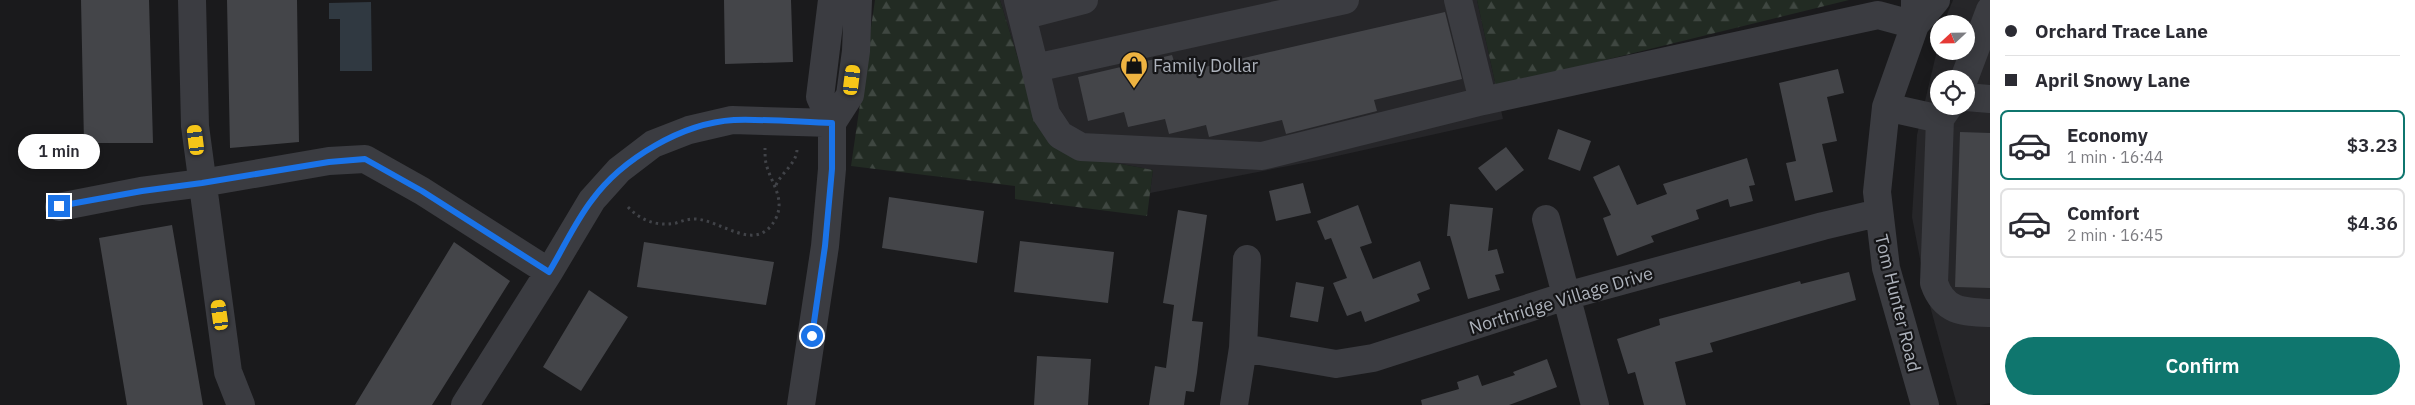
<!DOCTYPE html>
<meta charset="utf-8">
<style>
body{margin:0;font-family:"IBM Plex Sans",sans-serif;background:#f7f7f7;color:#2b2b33;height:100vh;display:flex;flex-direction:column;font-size:19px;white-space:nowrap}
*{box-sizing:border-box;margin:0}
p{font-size:16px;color:#7c7c81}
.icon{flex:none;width:28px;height:28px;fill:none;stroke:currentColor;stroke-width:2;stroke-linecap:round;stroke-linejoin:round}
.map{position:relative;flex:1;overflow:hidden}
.side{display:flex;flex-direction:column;background:#fff;width:425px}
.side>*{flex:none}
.hud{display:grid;align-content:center;height:110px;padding:0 15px;background:#fff}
.needle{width:32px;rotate:248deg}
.controls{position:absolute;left:1930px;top:15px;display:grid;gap:10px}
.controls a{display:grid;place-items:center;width:45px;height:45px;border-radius:50%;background:#fff;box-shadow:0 2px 12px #0003;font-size:25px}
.end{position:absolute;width:22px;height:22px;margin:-11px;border:6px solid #1a73e8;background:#fff;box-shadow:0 0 0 2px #fff}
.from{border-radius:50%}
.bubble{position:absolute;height:35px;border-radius:18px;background:#fff;box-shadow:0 2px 12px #0003;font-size:16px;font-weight:600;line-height:35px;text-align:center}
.car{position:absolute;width:15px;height:30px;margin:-15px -8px;border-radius:6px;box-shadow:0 0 4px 1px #0007;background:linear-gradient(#f5c518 24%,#345 0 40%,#f5c518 0 76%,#345 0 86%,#f5c518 0)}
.hud b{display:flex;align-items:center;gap:18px;height:48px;font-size:19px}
.hud b+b{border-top:1px solid #e1e1e2}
.hud i{width:12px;height:12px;background:#2b2b33}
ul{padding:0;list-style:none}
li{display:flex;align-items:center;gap:15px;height:70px;margin:0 10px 8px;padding:0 5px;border:2px solid #e1e1e2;border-radius:8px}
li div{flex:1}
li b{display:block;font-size:19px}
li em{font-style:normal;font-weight:600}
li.on{border-color:#0f766e}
li>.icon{width:45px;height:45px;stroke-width:1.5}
.button{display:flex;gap:10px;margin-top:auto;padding:10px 15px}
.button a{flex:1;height:58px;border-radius:30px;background:#0f766e;color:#fff;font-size:20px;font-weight:600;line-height:58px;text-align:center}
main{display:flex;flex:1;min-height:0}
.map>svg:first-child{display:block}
.built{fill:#262629;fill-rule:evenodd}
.forest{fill:url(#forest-firs)}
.water{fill:#303941}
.building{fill:#444549}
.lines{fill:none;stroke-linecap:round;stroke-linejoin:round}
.path{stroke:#414348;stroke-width:3;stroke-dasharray:2.5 4;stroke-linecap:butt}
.minor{stroke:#3b3c41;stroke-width:28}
.route{stroke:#1a73e8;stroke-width:6}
.labels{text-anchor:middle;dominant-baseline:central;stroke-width:4.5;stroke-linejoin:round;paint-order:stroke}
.poi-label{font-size:18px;fill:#adb2bb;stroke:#151517;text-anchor:start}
.street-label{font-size:18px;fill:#adb2bb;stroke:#151517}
</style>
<main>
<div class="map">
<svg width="1990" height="405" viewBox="0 0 1990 405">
<defs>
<pattern id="forest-firs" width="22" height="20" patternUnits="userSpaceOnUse" patternTransform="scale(1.25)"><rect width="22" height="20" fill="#222b23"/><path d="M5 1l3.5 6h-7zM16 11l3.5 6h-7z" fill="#3f4741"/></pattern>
</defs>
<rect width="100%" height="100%" fill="#1a1a1c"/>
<path class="built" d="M1000,0H1477L1503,119L1319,160L1150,193L1153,170L1084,157L1034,111Z
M1953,0H1990V403L1981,405H1957L1927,295L1912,217L1917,135L1939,42V51H1966V24H1943ZM1939,79H1966V106H1939Z"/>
<path class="forest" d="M875,0H1000L1034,111L1084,157L1153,170L1147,216L1015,199V186L851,166Z
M1477,0H1849L1496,87Z"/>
<path class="water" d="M371,2L372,71H340V19H329V3Z"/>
<path class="building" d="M81,0H149L153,143H84Z
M227,0H297L299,142L230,148Z
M724,0H791L793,62L725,64Z
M1445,12L1462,79L1374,100L1377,111L1286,134L1282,120L1209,137L1206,125L1169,134L1165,119L1128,127L1124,112L1088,121L1078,77L1172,55L1175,64L1194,60L1196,69Z
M1838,69L1844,93L1827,97L1837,141L1822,144L1833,192L1795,201L1786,163L1796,161L1779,83Z
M1558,129L1591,141L1580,171L1548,159Z
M1960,132L1990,133V288L1955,287Z
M1506,147L1524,170L1496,191L1478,168Z
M1747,158L1755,185L1749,186L1753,201L1730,207L1728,199L1696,210L1699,219L1651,236L1654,242L1617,256L1603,218L1611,215L1593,177L1619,165L1637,205L1667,194L1663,184Z
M1303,183L1311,213L1276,221L1269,191Z
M889,197L984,211L977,263L882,248Z
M1450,204L1493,208L1488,251L1497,249L1504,273L1495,275L1500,290L1468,299L1450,236H1447Z
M1358,205L1372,243L1360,247L1373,279L1420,261L1430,289L1417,294L1420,301L1365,322L1361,311L1347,316L1333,283L1347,278L1331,238L1325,240L1317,221Z
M1178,210L1207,215L1192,321L1203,322L1197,373L1194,392L1186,391L1184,405H1149L1155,366L1166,368L1174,305L1163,303Z
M172,225L203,405H127L99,238Z
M1020,241L1114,252L1108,303L1014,292Z
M454,242L510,281L432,405H355Z
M644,242L774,262L766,305L637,287Z
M1849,272L1856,300L1710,343L1713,352L1675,362L1686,405H1644L1635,372L1628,374L1617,339L1660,325L1659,319L1800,281L1801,284Z
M1296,282L1324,287L1318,322L1290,317Z
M589,290L628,317L581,391L543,367Z
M1037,356L1091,359L1088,405H1034Z
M1547,359L1557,387L1509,405H1422L1421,400L1459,389L1457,382L1478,375L1482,386L1515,375L1513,372Z"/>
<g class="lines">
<path class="path" d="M776,185C782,172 796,164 797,150
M628,207C640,220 657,227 676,223C682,221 688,219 694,219C721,219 757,256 776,218C785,199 772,184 767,167C765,161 765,155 765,148"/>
<path class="minor" d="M192,0L195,126L228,372L241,405
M1018,0L1035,68L1345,0
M1458,0L1483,101L1878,15L1915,25
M1915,0V25L1886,107L1877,192L1886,268L1925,405
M1022,16L1084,0
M1915,25L1936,0
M1035,68L1046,114L1060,135L1081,147L1262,156L1483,101
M1964,79L1990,10
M1966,97L1990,99
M1949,106L1940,119L1934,283C1944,312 1963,312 1990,313
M1886,107L1940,119
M832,123L850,95L856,51L858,0
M59,207L141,191L202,183L329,161L365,159L422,191L549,272
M1546,219L1595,405
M1243,348L1336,364L1373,358L1566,296L1823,226L1878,213
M465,405L549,272L592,200L619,170L653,144L689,130L732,120L832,123
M801,405L825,246L832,169V123L820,97L832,0
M1234,405L1243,348L1247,259"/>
</g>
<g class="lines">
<path class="route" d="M59,206L142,191L202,183L329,162L365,159L422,191L549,272C563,249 575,222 592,200C622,159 682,123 734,120C766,119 800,122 832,123V169L825,246L812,336"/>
</g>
<defs>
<g id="shop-pin" transform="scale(1.4375)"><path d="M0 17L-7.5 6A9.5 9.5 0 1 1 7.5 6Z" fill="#eeb341" stroke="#151517"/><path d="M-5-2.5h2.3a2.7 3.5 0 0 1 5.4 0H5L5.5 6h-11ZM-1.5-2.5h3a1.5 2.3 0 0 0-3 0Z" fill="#111"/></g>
</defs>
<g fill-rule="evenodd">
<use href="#shop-pin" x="1134" y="65"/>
</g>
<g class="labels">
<g class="poi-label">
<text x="1153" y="65">Family Dollar</text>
</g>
<g class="street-label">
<text transform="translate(1561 300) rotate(-17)">Northridge Village Drive</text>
<text transform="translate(1898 303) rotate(76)">Tom Hunter Road</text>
</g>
</g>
</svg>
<div class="controls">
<a><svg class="needle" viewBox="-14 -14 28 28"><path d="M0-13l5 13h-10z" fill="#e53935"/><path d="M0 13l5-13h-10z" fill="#7c7c81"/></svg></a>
<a><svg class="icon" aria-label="locate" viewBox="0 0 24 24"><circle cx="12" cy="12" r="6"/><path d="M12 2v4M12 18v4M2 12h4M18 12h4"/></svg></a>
</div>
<i class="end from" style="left:812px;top:336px"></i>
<i class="end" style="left:59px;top:206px"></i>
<div class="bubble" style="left:18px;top:134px;width:82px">1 min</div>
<i class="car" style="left:852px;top:80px;rotate:7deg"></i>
<i class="car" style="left:196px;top:140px;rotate:353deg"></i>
<i class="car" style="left:220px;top:315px;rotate:352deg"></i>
</div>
<section class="side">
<div class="hud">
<b><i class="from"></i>Orchard Trace Lane</b>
<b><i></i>April Snowy Lane</b>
</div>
<ul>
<li class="on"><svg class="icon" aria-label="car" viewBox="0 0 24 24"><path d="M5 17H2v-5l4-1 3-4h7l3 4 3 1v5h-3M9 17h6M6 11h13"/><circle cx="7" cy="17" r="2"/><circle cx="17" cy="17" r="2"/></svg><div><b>Economy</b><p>1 min · 16:44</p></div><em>$3.23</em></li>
<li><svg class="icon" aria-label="car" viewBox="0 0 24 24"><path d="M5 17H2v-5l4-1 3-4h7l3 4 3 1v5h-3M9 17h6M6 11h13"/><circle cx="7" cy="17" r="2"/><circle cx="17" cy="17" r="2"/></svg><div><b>Comfort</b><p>2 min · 16:45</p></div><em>$4.36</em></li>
</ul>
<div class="button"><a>Confirm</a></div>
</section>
</main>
